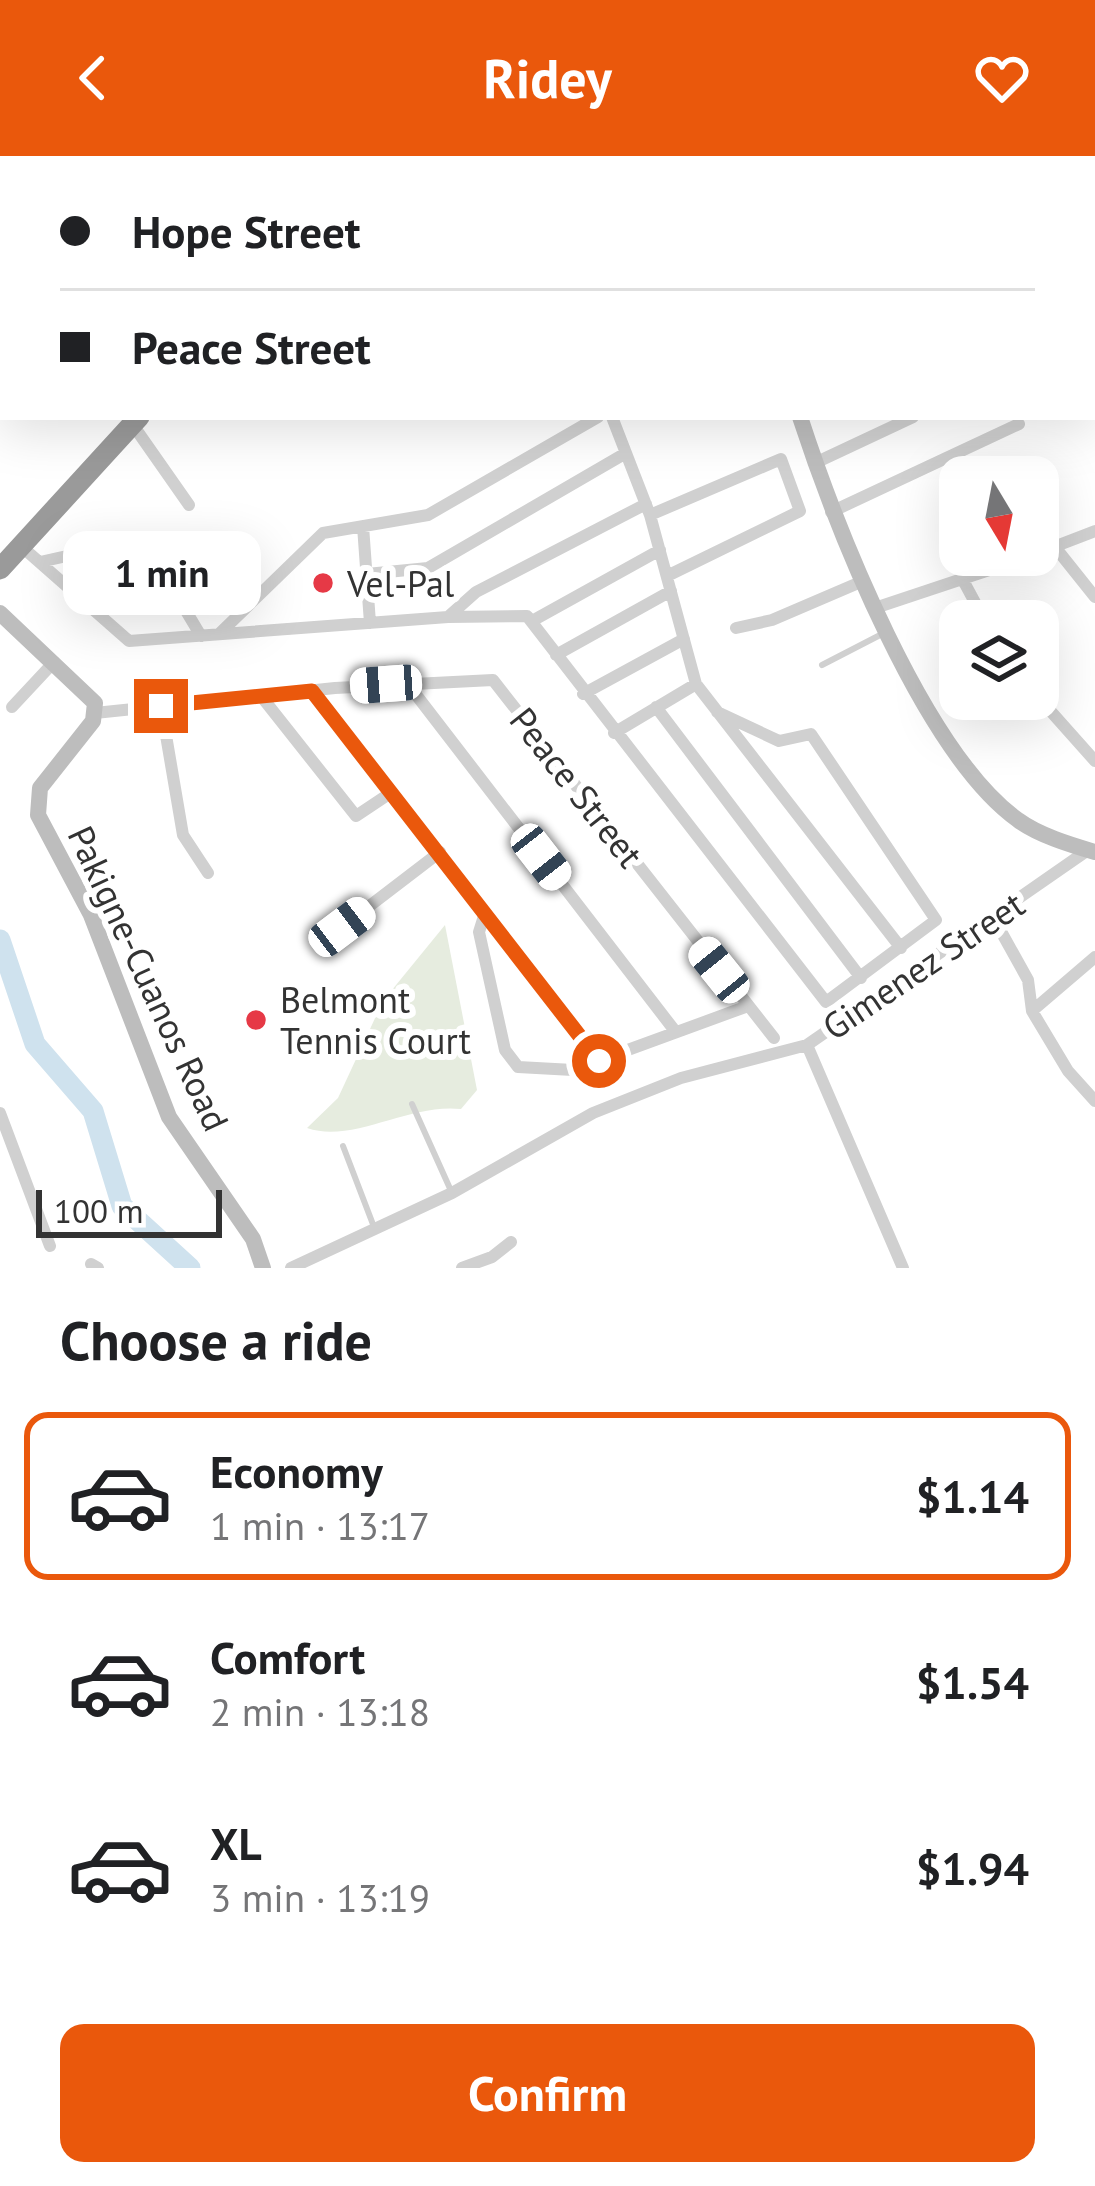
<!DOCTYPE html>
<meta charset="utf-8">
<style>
body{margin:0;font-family:"PT Sans",sans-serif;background:#f2f2f2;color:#202124;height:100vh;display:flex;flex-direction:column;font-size:45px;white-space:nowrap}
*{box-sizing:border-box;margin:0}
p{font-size:39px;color:#757577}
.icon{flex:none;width:66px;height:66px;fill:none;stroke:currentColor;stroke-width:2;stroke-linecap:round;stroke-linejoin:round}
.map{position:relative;height:1112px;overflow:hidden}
.panel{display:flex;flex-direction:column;background:#fff;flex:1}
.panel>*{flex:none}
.banner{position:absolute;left:0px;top:0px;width:1095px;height:264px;box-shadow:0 12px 48px #0002;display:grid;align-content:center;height:264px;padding:0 60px;background:#fff}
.needle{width:78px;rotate:170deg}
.controls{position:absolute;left:939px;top:300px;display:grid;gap:24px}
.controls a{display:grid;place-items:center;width:120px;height:120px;border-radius:24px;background:#fff;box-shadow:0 12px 48px #0002;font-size:60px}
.scale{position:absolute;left:36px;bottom:30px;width:186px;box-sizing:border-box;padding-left:12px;border:6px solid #333;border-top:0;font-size:33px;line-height:42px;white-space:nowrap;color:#333;-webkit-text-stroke:9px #fff;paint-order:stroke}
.end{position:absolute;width:54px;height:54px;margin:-27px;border:15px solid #ea580c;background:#fff;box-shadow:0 0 0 6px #fff}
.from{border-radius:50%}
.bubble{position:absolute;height:84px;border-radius:24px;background:#fff;box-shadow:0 12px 48px #0002;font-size:39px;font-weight:700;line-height:84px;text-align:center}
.car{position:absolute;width:36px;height:72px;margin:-36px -18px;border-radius:15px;box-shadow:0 0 9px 3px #0007;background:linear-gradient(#fff 24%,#345 0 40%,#fff 0 76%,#345 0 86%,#fff 0)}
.banner b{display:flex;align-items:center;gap:42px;height:114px;font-size:45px}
.banner b+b{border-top:3px solid #e0e0e0}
.banner i{width:30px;height:30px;background:#202124}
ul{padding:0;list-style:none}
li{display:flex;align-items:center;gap:36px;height:168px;margin:0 24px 18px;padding:0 36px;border:6px solid transparent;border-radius:24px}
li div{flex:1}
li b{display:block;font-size:45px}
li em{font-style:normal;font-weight:700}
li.active{border-color:#ea580c}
li>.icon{width:108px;height:108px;stroke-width:1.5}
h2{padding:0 60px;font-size:54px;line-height:144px}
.button{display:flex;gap:24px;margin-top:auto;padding:24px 60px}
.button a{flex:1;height:138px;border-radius:24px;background:#ea580c;color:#fff;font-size:48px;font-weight:700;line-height:138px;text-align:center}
header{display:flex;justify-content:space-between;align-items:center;height:156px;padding:0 60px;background:#ea580c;color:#fff;font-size:54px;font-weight:700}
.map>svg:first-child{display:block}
.green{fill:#e6ecdf}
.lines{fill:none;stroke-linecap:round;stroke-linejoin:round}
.river{stroke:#cfe2ee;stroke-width:21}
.lane{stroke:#d0d0d0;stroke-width:6}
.street{stroke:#d0d0d0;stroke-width:12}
.secondary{stroke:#bdbdbd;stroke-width:16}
.highway{stroke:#9a9a9a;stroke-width:21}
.route{stroke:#ea580c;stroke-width:15}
.poi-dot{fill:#e63946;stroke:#fff;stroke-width:4.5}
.labels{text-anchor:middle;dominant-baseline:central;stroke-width:12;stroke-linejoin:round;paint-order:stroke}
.poi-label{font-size:36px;fill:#333;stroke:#fff;text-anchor:start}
.street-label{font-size:36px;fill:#333;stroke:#fff}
</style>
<header><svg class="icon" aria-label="back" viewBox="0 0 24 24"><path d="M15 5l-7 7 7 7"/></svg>Ridey<svg class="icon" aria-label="heart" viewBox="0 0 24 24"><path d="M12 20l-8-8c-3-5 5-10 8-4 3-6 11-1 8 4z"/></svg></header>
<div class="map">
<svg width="1095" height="1112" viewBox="0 0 1095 1112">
<rect width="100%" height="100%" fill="#fff"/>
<path class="green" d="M445,769L477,934L461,953C408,947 353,988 307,972L338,942L383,845Z"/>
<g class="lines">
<path class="river" d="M755,0L756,3
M1092,156L1095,158
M0,784L35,888L93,955L122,1050L190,1112"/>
<path class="lane" d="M132,0L133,3
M822,509L884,477
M412,948L452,1037
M343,990L374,1071"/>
<path class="street" d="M631,0L634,3
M707,0L709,3
M971,0L974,3
M1045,3L1046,0
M612,261L650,359L696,528L901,792
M133,269L189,349
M815,307L913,261
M831,356L1019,268
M650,359L781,303L800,355L667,420
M363,370L370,467
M21,390L129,485L448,461L527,460L826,846L936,764L811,578L779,585L717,556
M1055,391L1095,441
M1038,397L1095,375
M40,406L143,383L201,480
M367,418L428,412L626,297
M964,426L985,465
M79,442L167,422
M875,452L1034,399
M449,460L476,436L646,348
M532,465L660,394
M736,472L772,464L863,425
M220,477L323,377L428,359L598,261
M556,499L671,435
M407,527L675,875
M312,534L599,905
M583,538L684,483
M261,540L356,660L392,636
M1038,541L1095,605
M161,550L183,679L208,717
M12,551L54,506
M656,551L861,822
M95,557L335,532L493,524L774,882
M614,577L696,528
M484,760L479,776L505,894L518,911L573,914L748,850
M993,761L1028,824L1032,855L1068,915L1095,945
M342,771L440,696
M1032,855L1095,801
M807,889L903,1112
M0,957L50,1090
M91,1108L98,1112
M291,1112L452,1037L593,957L681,922L807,889L1088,694
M462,1112L492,1101L511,1086"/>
<path class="secondary" d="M539,0L541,3
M800,261C836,371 924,597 1018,664C1038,679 1071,689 1095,696
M0,457L95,547L93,565L40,632L38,659L91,759L169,961L253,1083L263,1112"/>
<path class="highway" d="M369,3L372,0
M0,413L139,261"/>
</g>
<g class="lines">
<path class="route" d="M161,550L312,535L599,905"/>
</g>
<g class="poi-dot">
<circle cx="323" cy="427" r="12"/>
<circle cx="256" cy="864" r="12"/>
</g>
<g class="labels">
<g class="poi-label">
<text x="347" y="427">Vel-Pal</text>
<text x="280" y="843">Belmont<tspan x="280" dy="41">Tennis Court</tspan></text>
</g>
<g class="street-label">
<text transform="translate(577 631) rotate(52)">Peace Street</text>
<text transform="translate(923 809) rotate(-34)">Gimenez Street</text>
<text transform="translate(149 822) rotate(65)">Pakigne-Cuanos Road</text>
</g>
</g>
</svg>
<div class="controls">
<a><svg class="needle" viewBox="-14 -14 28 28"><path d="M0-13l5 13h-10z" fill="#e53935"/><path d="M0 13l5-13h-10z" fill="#757577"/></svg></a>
<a><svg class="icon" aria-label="layers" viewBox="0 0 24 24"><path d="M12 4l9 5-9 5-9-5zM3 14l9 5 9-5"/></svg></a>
</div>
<div class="scale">100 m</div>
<i class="end from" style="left:599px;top:905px"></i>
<i class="end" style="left:161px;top:550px"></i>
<div class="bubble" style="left:63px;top:375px;width:198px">1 min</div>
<i class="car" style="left:386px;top:528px;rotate:266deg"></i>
<i class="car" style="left:541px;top:701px;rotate:142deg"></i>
<i class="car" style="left:342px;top:771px;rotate:53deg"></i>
<i class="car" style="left:719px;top:814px;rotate:321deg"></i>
<div class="banner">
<b><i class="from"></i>Hope Street</b>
<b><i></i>Peace Street</b>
</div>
</div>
<section class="panel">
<h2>Choose a ride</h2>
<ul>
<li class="active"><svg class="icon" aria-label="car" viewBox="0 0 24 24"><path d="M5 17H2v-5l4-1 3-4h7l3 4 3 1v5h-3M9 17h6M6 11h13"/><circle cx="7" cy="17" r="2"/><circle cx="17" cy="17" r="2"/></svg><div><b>Economy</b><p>1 min · 13:17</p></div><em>$1.14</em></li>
<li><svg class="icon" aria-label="car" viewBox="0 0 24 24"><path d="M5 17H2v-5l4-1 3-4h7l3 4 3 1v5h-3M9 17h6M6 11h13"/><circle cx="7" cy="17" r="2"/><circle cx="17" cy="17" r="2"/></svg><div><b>Comfort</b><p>2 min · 13:18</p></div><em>$1.54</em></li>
<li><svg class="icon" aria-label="car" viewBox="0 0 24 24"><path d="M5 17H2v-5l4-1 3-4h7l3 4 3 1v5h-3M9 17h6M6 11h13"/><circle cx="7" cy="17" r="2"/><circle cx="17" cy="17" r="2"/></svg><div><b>XL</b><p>3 min · 13:19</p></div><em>$1.94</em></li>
</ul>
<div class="button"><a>Confirm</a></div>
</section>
